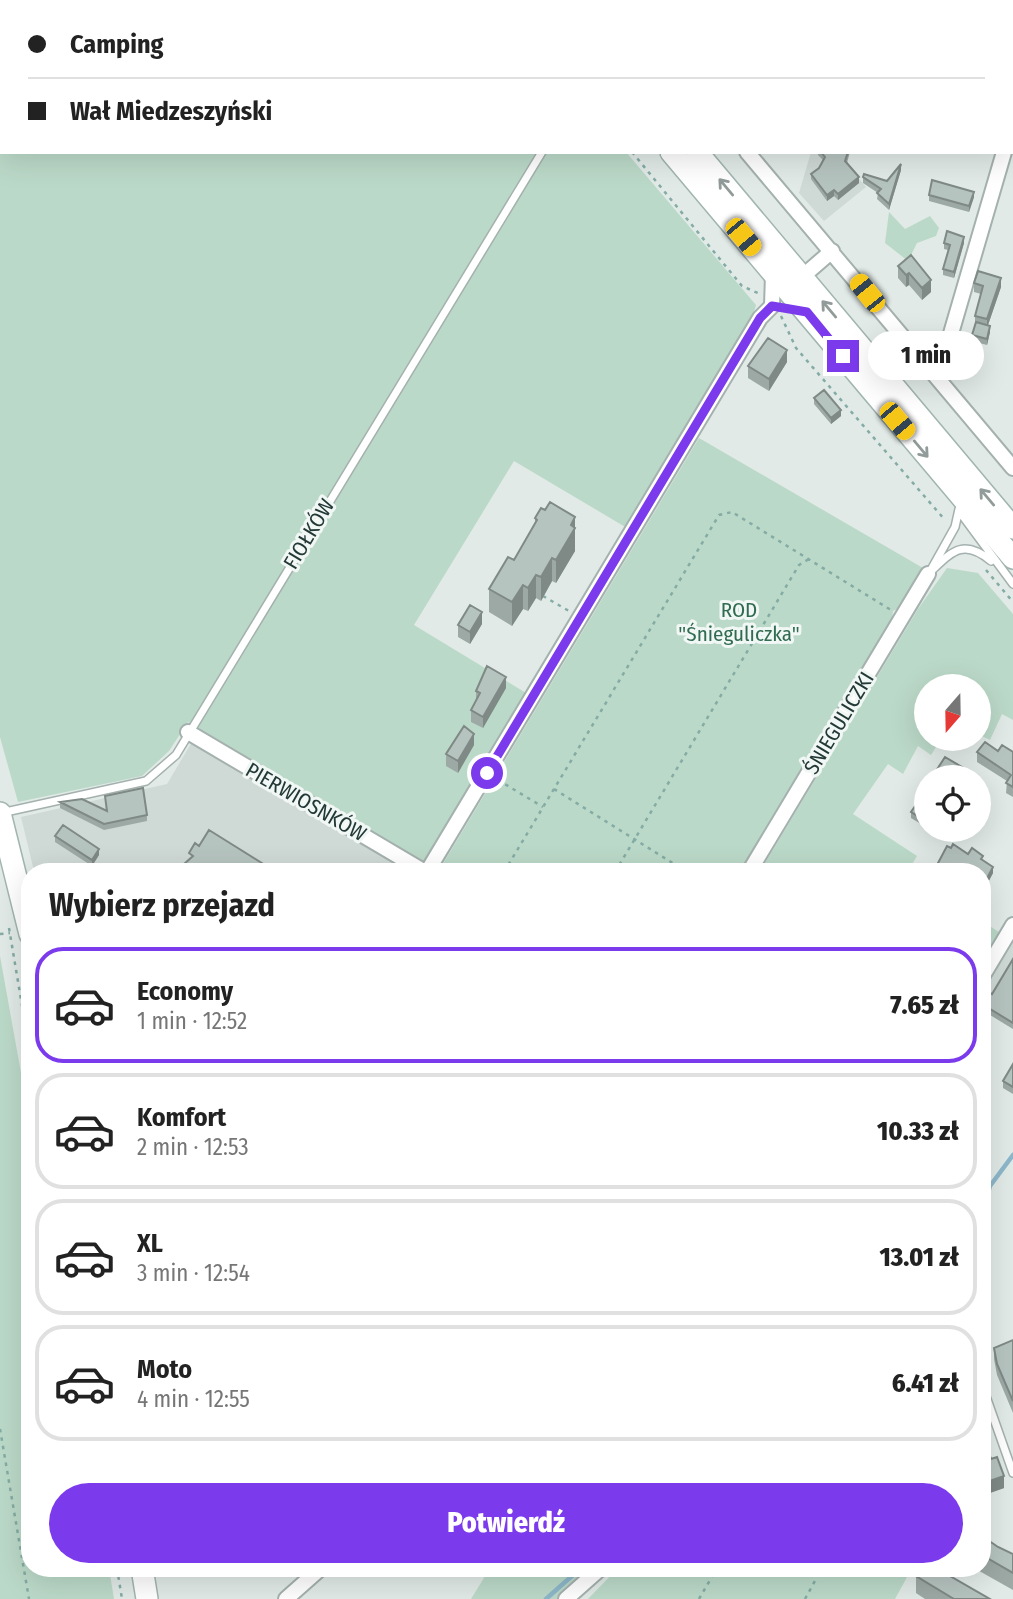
<!DOCTYPE html>
<html lang="pl">
<meta charset="utf-8">
<style>
body{margin:0;font-family:"Fira Sans Condensed",sans-serif;background:#f2f2f2;color:#222;height:100vh;display:flex;flex-direction:column;font-size:26px;white-space:nowrap}
*{box-sizing:border-box;margin:0}
p{font-size:23px;color:#767676}
.icon{flex:none;width:38px;height:38px;fill:none;stroke:currentColor;stroke-width:2;stroke-linecap:round;stroke-linejoin:round}
.map{position:relative;flex:1;overflow:hidden}
.side{position:absolute;left:21px;top:863px;width:970px;height:714px;display:flex;flex-direction:column;background:#fff;border-radius:28px;box-shadow:0 7px 28px #0002}
.side>*{flex:none}
.top-card{position:absolute;left:0px;top:0px;width:1013px;height:154px;box-shadow:0 7px 28px #0002;display:grid;align-content:center;height:154px;padding:0 28px;background:#fff}
.needle{width:46px;rotate:200deg}
.tools{position:absolute;left:914px;top:674px;display:grid;gap:14px}
.tools a{display:grid;place-items:center;width:77px;height:77px;border-radius:50%;background:#fff;box-shadow:0 7px 28px #0002;font-size:35px}
.end{position:absolute;width:32px;height:32px;margin:-16px;border:9px solid #7c3aed;background:#fff;box-shadow:0 0 0 4px #fff}
.from{border-radius:50%}
.bubble{position:absolute;height:49px;border-radius:24px;background:#fff;box-shadow:0 7px 28px #0002;font-size:23px;font-weight:800;line-height:49px;text-align:center}
.car{position:absolute;width:21px;height:42px;margin:-21px -10px;border-radius:9px;box-shadow:0 0 5px 2px #0007;background:linear-gradient(#f5c518 24%,#345 0 40%,#f5c518 0 76%,#345 0 86%,#f5c518 0)}
.top-card b{display:flex;align-items:center;gap:24px;height:66px;font-size:26px}
.top-card b+b{border-top:2px solid #e0e0e0}
.top-card i{width:18px;height:18px;background:#222}
ul{padding:0;list-style:none}
li{display:flex;align-items:center;gap:21px;height:116px;margin:0 14px 10px;padding:0 14px;border:4px solid #e0e0e0;border-radius:28px}
li div{flex:1}
li b{display:block;font-size:26px}
li em{font-style:normal;font-weight:800}
li.active{border-color:#7c3aed}
li>.icon{width:63px;height:63px;stroke-width:1.5}
h2{padding:0 28px;font-size:32px;line-height:84px}
.cta{display:flex;gap:14px;margin-top:auto;padding:14px 28px}
.cta a{flex:1;height:80px;border-radius:42px;background:#7c3aed;color:#fff;font-size:28px;font-weight:800;line-height:80px;text-align:center}
.map>svg:first-child{display:block}
.built{fill:#cfd9d6}
.green{fill:#bbd9c8}
.lines{fill:none;stroke-linecap:round;stroke-linejoin:round}
.stream{stroke:#8db7ca;stroke-width:4.5}
.lane-casing{stroke:#a4b1ae;stroke-width:10}
.street-casing{stroke:#a4b1ae;stroke-width:18}
.secondary-casing{stroke:#a1b5b0;stroke-width:24}
.path{stroke:#84aba4;stroke-width:2.5;stroke-dasharray:3.5 5;stroke-linecap:butt}
.lane{stroke:#fff;stroke-width:7}
.street{stroke:#fff;stroke-width:14}
.secondary{stroke:#fff;stroke-width:21}
.wall{fill:#9da9a5}
.shaded-wall{fill:#7f8986}
.building{fill:#b6c4c0;stroke:#7f8986;stroke-width:2}
.oneway{stroke:#919c9a}
.route{stroke:#7c3aed;stroke-width:9}
.labels{text-anchor:middle;dominant-baseline:central;stroke-width:6;stroke-linejoin:round;paint-order:stroke}
.street-label{font-size:21px;fill:#233936;stroke:#f1f7f5}
.park-label{font-size:21px;fill:#316c51;stroke:#f1f7f5}
</style>
<div class="map">
<svg width="1013" height="1599" viewBox="0 0 1013 1599">
<rect width="100%" height="100%" fill="#e1eae7"/>
<path class="built" d="M811,152H836L866,187L824,221L799,193Z
M192,742L409,871H34L21,817L167,784Z
M1013,932V1029L982,1010V984Z"/>
<path class="green" d="M82,0H495L497,2H82Z
M637,0H759L639,2Z
M0,5L2,152H626L756,305L753,316L627,528L514,461L414,625L526,693L424,862L188,722L169,751L142,776L18,802L0,737Z
M889,212L905,229L930,216L939,228L936,236L917,243L908,261L885,243Z
M699,438L923,568L899,608L893,611L892,620L740,871L438,872Z
M947,568L978,573L1013,614V720L1002,714L990,740L978,734V686H926V738L941,739L931,755L918,746L903,774L888,764L853,814L917,856L908,871H760L918,609Z
M982,921L1002,934L982,968Z
M0,956L30,1123V1568H109L114,1599H0Z
M490,1568H594L558,1599H471Z
M618,1568H912L895,1599H588Z"/>
<g class="lines">
<path class="stream" d="M982,1214L990,1186L1013,1155
M546,1599L581,1568"/>
<g class="lane-casing">
<path id="lane" d="M959,511L1013,584
M932,568L955,527L959,509
M928,574C951,553 962,537 991,561
M1,813L146,781L176,755L542,152
M982,1385L1013,1473"/>
</g>
<g class="street-casing">
<path id="street" d="M620,0L622,2
M1012,124L1013,119
M747,152L1013,468
M800,284L802,277L832,251
M938,378L1004,152
M188,732L425,872
M427,872L760,318L772,306L773,274
M749,872L928,574
M982,977L1013,925
M286,1599L321,1568
M566,1599L601,1568"/>
</g>
<g class="secondary-casing">
<path id="secondary" d="M544,0L545,2
M569,0L570,2
M671,152L1013,558
M697,152L1013,528
M0,813L30,934
M142,1568L147,1599"/>
</g>
<path class="path" d="M504,0L505,2
M632,152L742,286L760,294
M781,316L796,348L945,520
M986,570L1013,602
M543,596L569,611
M498,780L543,807
M554,789L687,872
M504,872L719,515L732,512L891,610
M615,872L799,565L809,559
M9,928L30,1053
M0,934L10,933
M0,1429L29,1599
M117,1568L122,1599
M699,1599L717,1568
M805,1599L822,1568"/>
<use href="#lane" class="lane"/>
<use href="#street" class="street"/>
<use href="#secondary" class="secondary"/>
</g>
<path class="wall" d="M818,152H850L847,163L859,183L838,200L834,196L827,201L811,179V174L819,168L823,160L818,155Z
M901,170L889,210L877,199L878,193L863,183V177L887,181Z
M929,195L974,197L969,212L929,201Z
M944,243H964L954,278L943,275V269L948,250L944,249Z
M911,255L931,292L922,300L909,285L906,287L898,278V266Z
M974,283L1001,287L988,325L990,332L987,345L972,341V335L975,325V316L981,294L974,292Z
M787,362L769,391L748,378V366Z
M814,398L841,416L831,424L814,404Z
M545,510L575,517V551L556,583L552,581L541,601L536,598L528,611L523,609L512,626L489,612V589L514,560L535,525V518Z
M482,624L470,644L458,637V625Z
M506,688L483,728L471,722V710L476,701V691Z
M474,745L458,773L446,766V754Z
M998,751L1013,752V797L1006,793L1007,781L977,762V752Z
M105,796L147,815V821L104,830L60,808V802L106,810Z
M926,798V827L911,818V812L922,804Z
M55,836L99,855L92,866L55,842Z
M951,848L968,854L983,861L993,873L983,892H982V872L937,871V865Z
M1013,959V1029L982,1010V993L992,994Z
M1013,1064V1094L1003,1088V1081Z
M1013,1340V1413L997,1375L994,1359V1348Z
M982,1431L991,1459L1004,1488L987,1494L985,1486Z
M982,1536L998,1547L1013,1554V1590L974,1568H982Z
M916,1576L990,1599H925L916,1593Z"/>
<path class="shaded-wall" d="M901,164V170L889,210V204Z
M859,177V183L838,200V194Z
M834,190V196L827,201V195Z
M974,192V197L969,212V206Z
M964,237V243L954,278V272Z
M909,273V285L906,287V275Z
M1001,278V287L987,328V319Z
M931,280V292L922,300V288Z
M990,326V332L987,345V339Z
M787,350V362L769,391V379Z
M841,410V416L831,424V418Z
M575,517V551L556,583V560L571,525Z
M552,558V581L541,601V577Z
M536,575V598L528,611V588Z
M523,585V609L512,626V602Z
M482,612V624L470,644V632Z
M506,677V688L483,728V717Z
M474,734V745L458,773V761Z
M962,767V773L960,777H956Z
M99,849V855L92,866V860Z
M993,867V873L983,892V886Z
M986,1125V1131L982,1138V1132Z
M985,1475V1486L982,1488V1476Z
M1004,1476V1488L987,1494V1482Z"/>
<path class="building" d="M821,152H848L845,161L859,177L838,194L834,190L827,195L811,174L819,168L825,157Z
M901,164L889,204L877,193L881,189L863,177L864,174L887,181Z
M932,180L974,192L969,206L929,195Z
M947,231L964,237L954,272L943,269L950,245L944,243Z
M911,255L931,280L922,288L909,273L906,275L898,266Z
M978,271L1001,278L987,319L975,316L983,286L974,283Z
M976,322L990,326L987,339L972,335Z
M768,338L787,350L769,379L748,366Z
M824,390L841,410L831,418L814,398Z
M550,502L575,517L571,525L575,528L556,560L552,558L541,577L536,575L528,588L523,585L512,602L489,589L508,557L514,560L537,520L535,518L541,508L545,510Z
M470,605L482,612L470,632L458,625Z
M487,666L506,677L483,717L471,710L480,693L476,691Z
M464,726L474,734L458,761L446,754Z
M985,742L998,751L1002,745L1013,752V787L1006,783L1011,775L977,752Z
M945,757L962,767L956,777H939L941,774L936,771Z
M143,788L147,815L104,824L60,802L82,799L107,811L105,796Z
M926,798V821L911,812L918,802L922,804Z
M63,825L99,849L92,860L55,836Z
M209,830L273,870L272,872H179L183,865L193,856L189,853L195,843L199,846Z
M953,844L968,854L972,848L983,856L981,859L993,867L983,886H982V872H940L942,868L937,865L947,846L951,848Z
M1013,959V1023L982,1004V993L984,989L992,994Z
M1013,1064V1087L1003,1081Z
M982,1123L986,1125L982,1132Z
M1013,1340V1401L997,1364L994,1348Z
M982,1431L991,1459L997,1457L1004,1476L987,1482L985,1475L982,1476Z
M982,1536L998,1547L1013,1554V1573L982,1555Z
M920,1568H936L990,1599H954L916,1576Z"/>
<defs><path id="oneway-shaft" d="M-6 0H5M1.5-3L5.5 0L1.5 3" fill="none" stroke-width="1.6" stroke-linecap="round" stroke-linejoin="round" transform="scale(1.75)"/></defs>
<g class="oneway">
<use href="#oneway-shaft" transform="translate(726 187) rotate(-130)"/>
<use href="#oneway-shaft" transform="translate(829 309) rotate(-130)"/>
<use href="#oneway-shaft" transform="translate(921 449) rotate(50)"/>
<use href="#oneway-shaft" transform="translate(987 497) rotate(-130)"/>
</g>
<g class="lines">
<path class="route" d="M487,773L760,318L772,306L807,312L843,356"/>
</g>
<g class="labels">
<g class="street-label">
<text transform="translate(309 534) rotate(-59)">FIOŁKÓW</text>
<text transform="translate(839 723) rotate(-59)">ŚNIEGULICZKI</text>
<text transform="translate(306 802) rotate(30)">PIERWIOSNKÓW</text>
</g>
<g class="park-label">
<text x="739" y="610">ROD<tspan x="739" dy="24">"Śnieguliczka"</tspan></text>
</g>
</g>
</svg>
<div class="tools">
<a><svg class="needle" viewBox="-14 -14 28 28"><path d="M0-13l5 13h-10z" fill="#e53935"/><path d="M0 13l5-13h-10z" fill="#767676"/></svg></a>
<a><svg class="icon" aria-label="locate" viewBox="0 0 24 24"><circle cx="12" cy="12" r="6"/><path d="M12 2v4M12 18v4M2 12h4M18 12h4"/></svg></a>
</div>
<i class="end from" style="left:487px;top:773px"></i>
<i class="end" style="left:843px;top:356px"></i>
<div class="bubble" style="left:868px;top:331px;width:116px">1 min</div>
<i class="car" style="left:743px;top:237px;rotate:140deg"></i>
<i class="car" style="left:867px;top:293px;rotate:321deg"></i>
<i class="car" style="left:897px;top:421px;rotate:140deg"></i>
<div class="top-card">
<b><i class="from"></i>Camping</b>
<b><i></i>Wał Miedzeszyński</b>
</div>
<section class="side">
<h2>Wybierz przejazd</h2>
<ul>
<li class="active"><svg class="icon" aria-label="car" viewBox="0 0 24 24"><path d="M5 17H2v-5l4-1 3-4h7l3 4 3 1v5h-3M9 17h6M6 11h13"/><circle cx="7" cy="17" r="2"/><circle cx="17" cy="17" r="2"/></svg><div><b>Economy</b><p>1 min · 12:52</p></div><em>7.65 zł</em></li>
<li><svg class="icon" aria-label="car" viewBox="0 0 24 24"><path d="M5 17H2v-5l4-1 3-4h7l3 4 3 1v5h-3M9 17h6M6 11h13"/><circle cx="7" cy="17" r="2"/><circle cx="17" cy="17" r="2"/></svg><div><b>Komfort</b><p>2 min · 12:53</p></div><em>10.33 zł</em></li>
<li><svg class="icon" aria-label="car" viewBox="0 0 24 24"><path d="M5 17H2v-5l4-1 3-4h7l3 4 3 1v5h-3M9 17h6M6 11h13"/><circle cx="7" cy="17" r="2"/><circle cx="17" cy="17" r="2"/></svg><div><b>XL</b><p>3 min · 12:54</p></div><em>13.01 zł</em></li>
<li><svg class="icon" aria-label="car" viewBox="0 0 24 24"><path d="M5 17H2v-5l4-1 3-4h7l3 4 3 1v5h-3M9 17h6M6 11h13"/><circle cx="7" cy="17" r="2"/><circle cx="17" cy="17" r="2"/></svg><div><b>Moto</b><p>4 min · 12:55</p></div><em>6.41 zł</em></li>
</ul>
<div class="cta"><a>Potwierdź</a></div>
</section>
</div>
